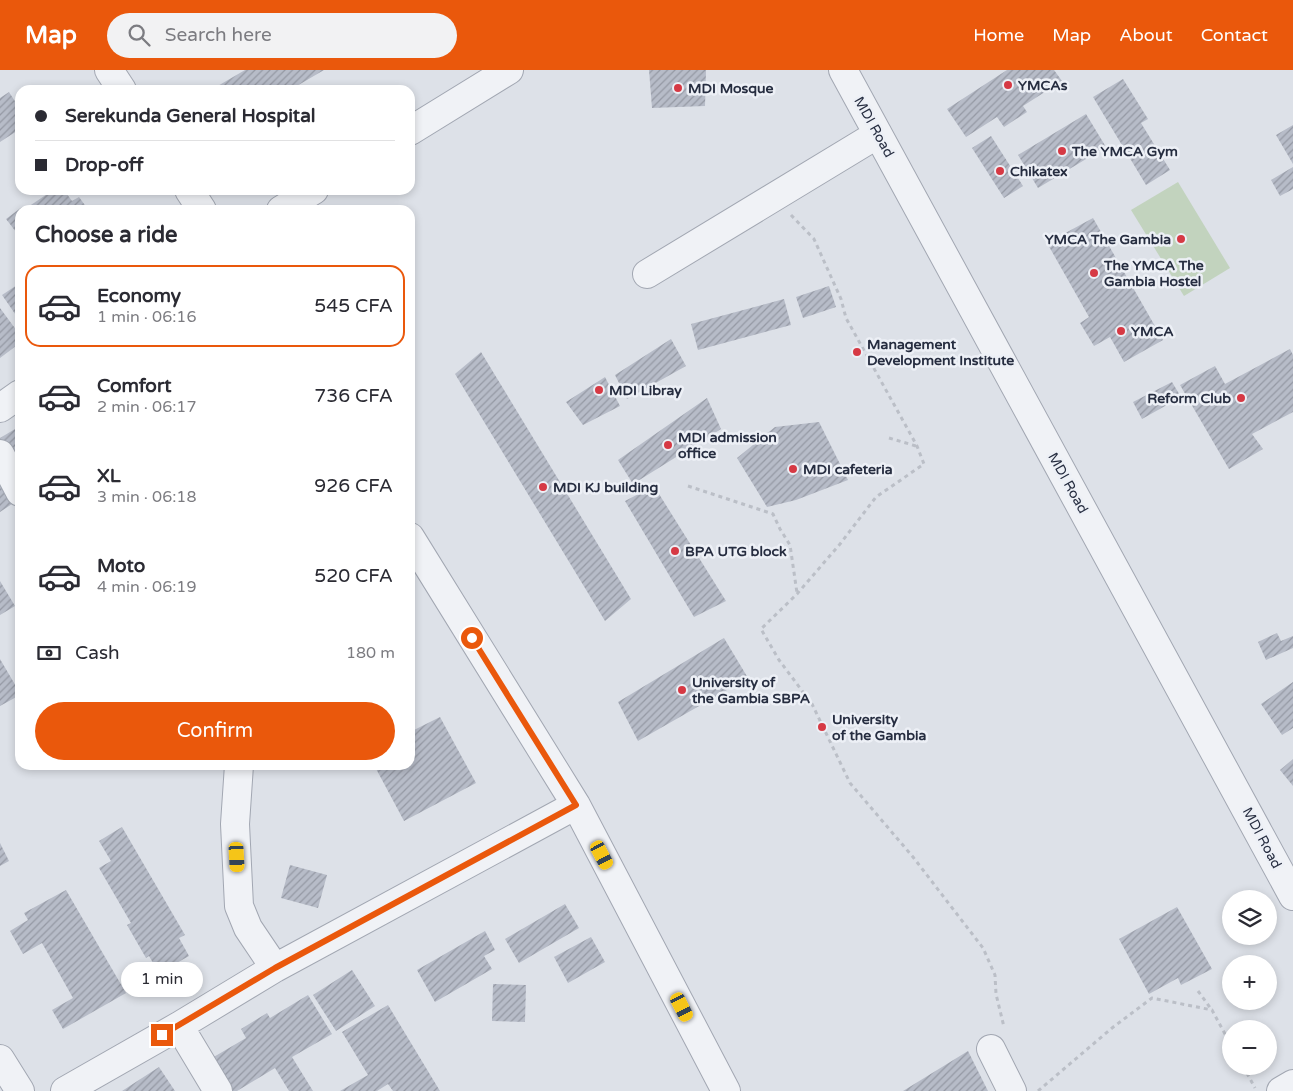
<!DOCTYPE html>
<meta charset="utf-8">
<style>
body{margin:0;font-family:"Varela Round",sans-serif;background:#f2f2f3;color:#2b2b33;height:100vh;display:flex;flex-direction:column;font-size:19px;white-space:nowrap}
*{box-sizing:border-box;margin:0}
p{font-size:16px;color:#7c7c81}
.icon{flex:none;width:28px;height:28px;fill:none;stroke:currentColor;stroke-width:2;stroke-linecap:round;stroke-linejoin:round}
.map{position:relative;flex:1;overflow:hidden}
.side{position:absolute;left:15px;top:135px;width:400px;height:565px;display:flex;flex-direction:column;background:#fff;border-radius:15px;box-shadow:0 2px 8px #0003}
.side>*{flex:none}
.top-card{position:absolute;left:15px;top:15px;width:400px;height:110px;border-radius:15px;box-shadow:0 2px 8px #0003;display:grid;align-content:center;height:110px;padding:0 20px;background:#fff}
.controls{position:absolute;left:1222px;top:820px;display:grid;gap:10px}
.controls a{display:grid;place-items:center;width:55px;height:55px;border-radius:50%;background:#fff;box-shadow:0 2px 8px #0003;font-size:25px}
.end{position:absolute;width:22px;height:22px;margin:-11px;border:6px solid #ea580c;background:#fff;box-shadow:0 0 0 2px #fff}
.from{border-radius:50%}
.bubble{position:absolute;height:35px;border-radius:18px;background:#fff;box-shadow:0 2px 8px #0003;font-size:16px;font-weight:600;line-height:35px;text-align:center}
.car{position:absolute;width:15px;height:30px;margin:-15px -8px;border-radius:6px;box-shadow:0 0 4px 1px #0007;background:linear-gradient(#f5c518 24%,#345 0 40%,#f5c518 0 76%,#345 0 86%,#f5c518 0)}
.top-card b{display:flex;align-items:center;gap:18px;height:48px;font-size:19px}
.top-card b+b{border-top:1px solid #e1e1e2}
.top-card i{width:12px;height:12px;background:#2b2b33}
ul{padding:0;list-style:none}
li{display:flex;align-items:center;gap:15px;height:82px;margin:0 10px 8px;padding:0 10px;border:2px solid transparent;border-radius:15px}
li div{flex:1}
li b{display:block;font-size:19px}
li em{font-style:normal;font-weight:600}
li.selected{border-color:#ea580c}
li>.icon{width:45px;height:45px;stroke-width:1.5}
h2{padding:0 20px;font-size:22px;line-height:60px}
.pay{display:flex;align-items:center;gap:12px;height:55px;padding:0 20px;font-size:19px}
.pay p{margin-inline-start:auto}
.button{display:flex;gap:10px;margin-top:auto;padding:10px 20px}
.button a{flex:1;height:58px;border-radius:30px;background:#ea580c;color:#fff;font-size:20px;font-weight:600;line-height:58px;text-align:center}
header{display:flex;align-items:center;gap:30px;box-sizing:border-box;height:70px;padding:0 25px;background:#ea580c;color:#fff}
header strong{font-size:24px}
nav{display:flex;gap:28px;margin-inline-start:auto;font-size:18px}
.search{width:350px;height:45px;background:#f2f2f3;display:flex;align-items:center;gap:12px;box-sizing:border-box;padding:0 18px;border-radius:28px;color:#7c7c81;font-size:19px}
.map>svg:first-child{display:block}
.pitch{fill:#c2d3be}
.building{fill:url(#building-hatch)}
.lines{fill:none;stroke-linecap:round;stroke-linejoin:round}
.minor-casing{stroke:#a2a7b2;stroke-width:30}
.path{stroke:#bbbfc7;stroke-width:3;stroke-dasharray:4 4;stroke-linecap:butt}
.minor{stroke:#f0f2f6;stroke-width:28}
.route{stroke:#ea580c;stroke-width:6}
.poi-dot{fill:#d63944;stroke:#edf0f6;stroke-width:2}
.labels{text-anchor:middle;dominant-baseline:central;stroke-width:5;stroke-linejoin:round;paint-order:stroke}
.poi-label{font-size:14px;font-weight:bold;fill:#262d40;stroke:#edf0f6;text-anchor:start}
.street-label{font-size:14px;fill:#262d40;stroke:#edf0f6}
</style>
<header>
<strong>Map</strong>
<div class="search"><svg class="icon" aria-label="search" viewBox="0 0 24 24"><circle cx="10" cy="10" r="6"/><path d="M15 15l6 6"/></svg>Search here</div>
<nav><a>Home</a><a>Map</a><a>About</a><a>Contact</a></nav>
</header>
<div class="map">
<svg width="1293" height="1021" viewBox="0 0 1293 1021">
<defs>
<pattern id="building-hatch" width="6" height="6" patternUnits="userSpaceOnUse" patternTransform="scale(1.25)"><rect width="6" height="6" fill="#b7bcc8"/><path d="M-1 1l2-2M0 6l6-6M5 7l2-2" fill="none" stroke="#9599a4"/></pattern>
</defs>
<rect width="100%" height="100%" fill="#dde1e8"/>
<path class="pitch" d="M1178,112L1230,198L1184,226L1131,140Z"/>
<path class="building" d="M245,0H324L290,20H217L216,17Z
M649,0H706L705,36L652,38Z
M1007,0H1054L1062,11L1023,36L1027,42L1004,57L997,47L966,67L947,39Z
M1123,9L1148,49L1141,53L1170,100L1146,115L1093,27Z
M9,22L20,39V59L0,72V28Z
M1086,44L1106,77L1038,118L1018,85Z
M1293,55V94L1276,65Z
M991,66L1023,116L1004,128L972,78Z
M1293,97V119L1280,126L1271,110Z
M53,120H64L72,131L79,127L87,138L85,140H34L31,135Z
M22,137L25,140H20V167L6,149Z
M1093,148L1163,270L1124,292L1110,267L1094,276L1080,253L1089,247L1047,173Z
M20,213V251L2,225Z
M829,216L836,237L803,248L796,227Z
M784,229L791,255L698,280L691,254Z
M0,238L20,265V273L0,288Z
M671,269L686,296L627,329L615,305Z
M1290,279L1293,285V342L1252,364L1263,379L1229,399L1180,315L1215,296L1225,314Z
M481,282L631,529L605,551L455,304Z
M605,307L620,336L583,355L566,332Z
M1172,312L1181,327L1142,349L1133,332Z
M707,328L721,359L633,414L618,390Z
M819,352L848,410L796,430L767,437L737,388L775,357Z
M20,356V406L2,417L12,434L0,442V368Z
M654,416L726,531L694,547L625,431Z
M0,511L15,536L0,545Z
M1277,563L1281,571L1293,566V578L1266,590L1258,572Z
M724,568L748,608L638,671L618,632Z
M0,589L20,623V625L0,636Z
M1293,612V658L1282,665L1261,634Z
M440,647L476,713L404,751L374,695H410V662Z
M1293,689V716L1280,700Z
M158,695H177L176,700Z
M122,757L185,865L179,868L189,886L159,903L149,886L146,888L127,855L131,853L99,798L111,791L99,771Z
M0,773L9,791L0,796Z
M290,795L327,805L318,838L281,828Z
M66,820L126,923L63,959L52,940L73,928L42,873L23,884L10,861L28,850L24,843Z
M565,834L579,858L519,893L505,869Z
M1177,837L1212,899L1181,915L1178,908L1149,924L1119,869Z
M485,861L495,880L484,886L492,899L435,932L417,900Z
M591,867L605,892L568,913L554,887Z
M352,900L375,936L336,961L313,925Z
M493,914L526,915L525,952L492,951Z
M308,925L332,964L292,987L313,1021H289L275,998L237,1021H232L212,988L246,968L241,959L267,943L270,948Z
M388,935L440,1021H393L388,1014L377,1021H340L368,1005L342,962Z
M968,981L988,1021H903Z
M159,997L175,1021H122Z"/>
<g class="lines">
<g class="minor-casing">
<path id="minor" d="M109,0L122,20
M843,0L1293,826
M410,61L509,0
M189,120L202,140
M281,140L314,120
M647,204L878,64
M0,338L20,324
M0,384L20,422
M410,467L576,735L726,1021
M239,695L235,754L239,836L248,858L275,898
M179,956L218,1021
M991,979L1012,1021
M0,989L20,1021
M65,1021L179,956L275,898L576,735
M1281,1021L1293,1014"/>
</g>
<path class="path" d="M791,145L814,169L841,229L846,248L917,376L924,394L876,427L840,474L797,524L761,559L779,590L812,634L850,713L913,787L983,878L995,905L996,924L1004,957
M889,368L916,376
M688,416L773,444L780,459L790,475L797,523
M1198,921L1211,939
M1243,996L1255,1018
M1038,1021L1112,958L1152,928L1212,940L1231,975"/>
<use href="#minor" class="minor"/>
</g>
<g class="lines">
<path class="route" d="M162,965L275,898L576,735L472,568"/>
</g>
<g class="poi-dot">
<circle cx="1008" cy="15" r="5"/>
<circle cx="678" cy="18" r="5"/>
<circle cx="1062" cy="81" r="5"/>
<circle cx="1000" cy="101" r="5"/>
<circle cx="1181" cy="169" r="5"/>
<circle cx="1094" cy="203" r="5"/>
<circle cx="1121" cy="261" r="5"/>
<circle cx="857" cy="282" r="5"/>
<circle cx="599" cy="320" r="5"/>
<circle cx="1241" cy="328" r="5"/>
<circle cx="668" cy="375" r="5"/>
<circle cx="793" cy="399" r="5"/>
<circle cx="543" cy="417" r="5"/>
<circle cx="675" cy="481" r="5"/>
<circle cx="682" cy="620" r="5"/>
<circle cx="822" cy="657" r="5"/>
</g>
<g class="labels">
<g class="poi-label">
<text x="1018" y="15">YMCAs</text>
<text x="688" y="18">MDI Mosque</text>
<text x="1072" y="81">The YMCA Gym</text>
<text x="1010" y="101">Chikatex</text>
<text x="1171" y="169" text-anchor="end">YMCA The Gambia</text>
<text x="1104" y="195">The YMCA The<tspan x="1104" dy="16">Gambia Hostel</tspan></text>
<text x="1131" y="261">YMCA</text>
<text x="867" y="274">Management<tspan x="867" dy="16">Development Institute</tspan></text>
<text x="609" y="320">MDI Libray</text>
<text x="1231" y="328" text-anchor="end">Reform Club</text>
<text x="678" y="367">MDI admission<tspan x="678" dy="16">office</tspan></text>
<text x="803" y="399">MDI cafeteria</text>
<text x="553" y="417">MDI KJ building</text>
<text x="685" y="481">BPA UTG block</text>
<text x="692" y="612">University of<tspan x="692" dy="16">the Gambia SBPA</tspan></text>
<text x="832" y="649">University<tspan x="832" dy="16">of the Gambia</tspan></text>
</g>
<g class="street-label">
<text transform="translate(874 57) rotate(61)">MDI Road</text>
<text transform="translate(1068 413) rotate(61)">MDI Road</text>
<text transform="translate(1262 768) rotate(62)">MDI Road</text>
</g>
</g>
</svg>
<div class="controls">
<a><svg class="icon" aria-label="layers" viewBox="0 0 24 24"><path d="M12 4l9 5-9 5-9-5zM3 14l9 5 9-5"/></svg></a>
<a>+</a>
<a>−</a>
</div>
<i class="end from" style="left:472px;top:568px"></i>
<i class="end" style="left:162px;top:965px"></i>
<div class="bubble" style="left:121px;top:892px;width:82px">1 min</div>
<i class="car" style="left:602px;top:785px;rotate:152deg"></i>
<i class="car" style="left:237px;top:787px;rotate:177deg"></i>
<i class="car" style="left:682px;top:937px;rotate:153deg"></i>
<div class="top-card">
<b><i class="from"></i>Serekunda General Hospital</b>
<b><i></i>Drop-off</b>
</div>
<section class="side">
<h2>Choose a ride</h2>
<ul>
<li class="selected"><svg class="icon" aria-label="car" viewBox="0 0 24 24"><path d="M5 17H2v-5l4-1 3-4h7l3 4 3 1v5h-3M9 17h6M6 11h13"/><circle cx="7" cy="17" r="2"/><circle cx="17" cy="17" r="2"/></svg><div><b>Economy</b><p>1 min · 06:16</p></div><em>545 CFA</em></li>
<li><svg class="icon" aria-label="car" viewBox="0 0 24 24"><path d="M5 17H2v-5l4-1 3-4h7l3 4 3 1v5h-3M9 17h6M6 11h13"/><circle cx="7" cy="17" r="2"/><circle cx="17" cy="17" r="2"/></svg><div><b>Comfort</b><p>2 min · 06:17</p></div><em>736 CFA</em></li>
<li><svg class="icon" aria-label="car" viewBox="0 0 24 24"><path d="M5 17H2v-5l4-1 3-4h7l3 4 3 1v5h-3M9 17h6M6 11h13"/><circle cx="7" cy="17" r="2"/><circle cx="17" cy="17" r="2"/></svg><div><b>XL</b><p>3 min · 06:18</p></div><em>926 CFA</em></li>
<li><svg class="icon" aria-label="car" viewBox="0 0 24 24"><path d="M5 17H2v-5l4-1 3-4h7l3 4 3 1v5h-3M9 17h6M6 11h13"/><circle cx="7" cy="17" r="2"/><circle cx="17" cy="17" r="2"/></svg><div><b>Moto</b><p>4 min · 06:19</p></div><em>520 CFA</em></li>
</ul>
<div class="pay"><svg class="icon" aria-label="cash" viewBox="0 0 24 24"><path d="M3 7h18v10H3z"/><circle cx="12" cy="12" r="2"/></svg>Cash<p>180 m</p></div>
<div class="button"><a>Confirm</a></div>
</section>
</div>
